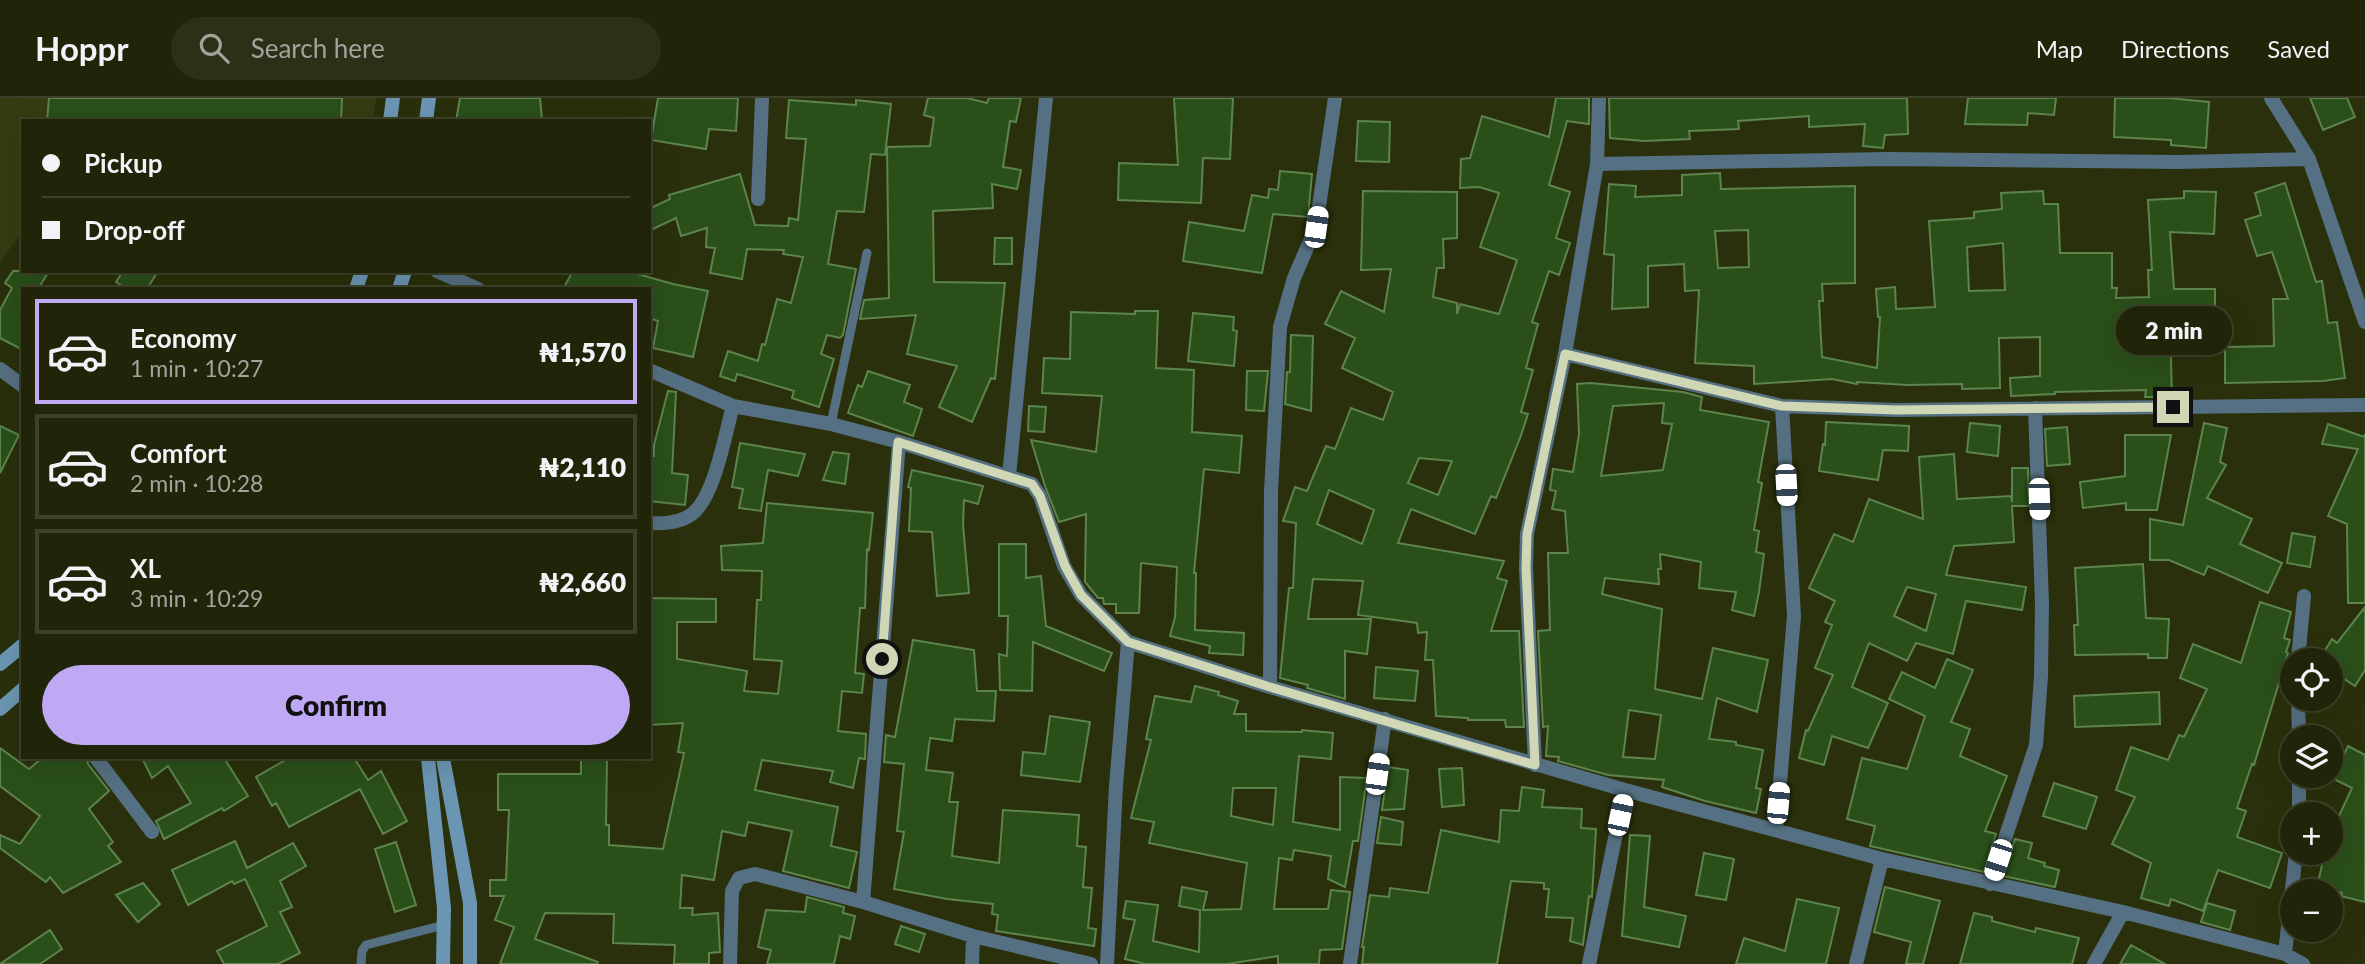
<!DOCTYPE html>
<meta charset="utf-8">
<style>
body{margin:0;font-family:Lato,sans-serif;background:#2d3016;color:#f1f3f6;height:100vh;display:flex;flex-direction:column;font-size:26px;white-space:nowrap}
*{box-sizing:border-box;margin:0}
p{font-size:23px;color:#a2a49c}
.icon{flex:none;width:38px;height:38px;fill:none;stroke:currentColor;stroke-width:2;stroke-linecap:round;stroke-linejoin:round}
.map{position:relative;flex:1;overflow:hidden}
.panel{position:absolute;left:21px;top:189px;width:630px;height:472px;display:flex;flex-direction:column;background:#202408;border-radius:0px;box-shadow:0 7px 28px #0002,0 0 0 2px #3d4129}
.panel>*{flex:none}
.guide{position:absolute;left:21px;top:21px;width:630px;height:154px;border-radius:0px;box-shadow:0 7px 28px #0002,0 0 0 2px #3d4129;display:grid;align-content:center;height:154px;padding:0 21px;background:#202408}
.controls{position:absolute;left:2280px;top:550px;display:grid;gap:14px}
.controls a{display:grid;place-items:center;width:63px;height:63px;border-radius:50%;background:#202408;box-shadow:0 7px 28px #0002,0 0 0 2px #3d4129;font-size:35px}
.end{position:absolute;width:32px;height:32px;margin:-16px;border:9px solid #d0d7b5;background:#111;box-shadow:0 0 0 4px #111}
.from{border-radius:50%}
.bubble{position:absolute;height:49px;border-radius:24px;background:#202408;box-shadow:0 7px 28px #0002,0 0 0 2px #3d4129;font-size:23px;font-weight:800;line-height:49px;text-align:center}
.car{position:absolute;width:21px;height:42px;margin:-21px -10px;border-radius:9px;box-shadow:0 0 5px 2px #0007;background:linear-gradient(#fff 24%,#345 0 40%,#fff 0 76%,#345 0 86%,#fff 0)}
.guide b{display:flex;align-items:center;gap:24px;height:66px;font-size:26px}
.guide b+b{border-top:2px solid #3d4129}
.guide i{width:18px;height:18px;background:#f1f3f6}
ul{padding:12px 0 0;list-style:none}
li{display:flex;align-items:center;gap:21px;height:105px;margin:0 14px 10px;padding:0 7px;border:4px solid #3d4129;border-radius:0px}
li div{flex:1}
li b{display:block;font-size:26px}
li em{font-style:normal;font-weight:800}
li.current{border-color:#bfa9f4}
li>.icon{width:63px;height:63px;stroke-width:1.5}
.cta{display:flex;gap:14px;margin-top:auto;padding:14px 21px}
.cta a{flex:1;height:80px;border-radius:42px;background:#bfa9f4;color:#111;font-size:28px;font-weight:800;line-height:80px;text-align:center}
header{display:flex;align-items:center;gap:42px;box-sizing:border-box;height:98px;padding:0 35px;background:#202408;border-bottom:2px solid #3d4129}
header strong{font-size:33px}
nav{display:flex;gap:38px;margin-inline-start:auto;font-size:24px}
.search{width:490px;height:63px;background:#2d3016;display:flex;align-items:center;gap:18px;box-sizing:border-box;padding:0 24px;border-radius:38px;color:#a2a49c;font-size:26px}
.map>svg:first-child{display:block}
.built{fill:#353c12}
.building{fill:#2a4f19;stroke:#5c844c;stroke-width:2;fill-rule:evenodd}
.lines{fill:none;stroke-linecap:round;stroke-linejoin:round}
.lane{stroke:#557082;stroke-width:9}
.street{stroke:#557082;stroke-width:14}
.secondary{stroke:#6b96b3;stroke-width:14}
.route{stroke:#d0d7b5;stroke-width:9}
</style>
<header>
<strong>Hoppr</strong>
<div class="search"><svg class="icon" aria-label="search" viewBox="0 0 24 24"><circle cx="10" cy="10" r="6"/><path d="M15 15l6 6"/></svg>Search here</div>
<nav><a>Map</a><a>Directions</a><a>Saved</a></nav>
</header>
<div class="map">
<svg width="2365" height="866" viewBox="0 0 2365 866">
<rect width="100%" height="100%" fill="#2a300b"/>
<path class="built" d="M0,0H376L373,23H23V132L0,165Z"/>
<path class="building" d="M49,0H342L341,23H47Z
M460,0H540L542,23H456Z
M658,0H738L736,33L709,31L706,51L651,42Z
M928,0H967L987,5L989,0H1021L1016,24L1010,23L1003,69L1021,72L1017,91L992,86L993,110L933,113L934,184L1005,185L995,281L991,280L972,324L939,309L957,268L907,256L916,217L860,221L864,202L889,200L887,49L930,48L934,20L924,17Z
M1174,0H1233L1230,61L1203,60L1201,105L1118,102L1119,65L1178,67Z
M1556,0H1589V26L1567,23L1549,87L1570,94L1556,140L1570,145L1559,177L1549,173L1532,224L1538,226L1526,270L1533,272L1521,314L1528,316L1520,340L1496,400L1491,398L1475,436L1411,411L1398,445L1504,463L1497,480L1507,483L1491,533H1519L1524,629H1506L1505,622H1468V620L1436,618L1433,562H1425L1427,534L1418,535L1417,525L1358,517L1363,483L1313,481L1308,521H1371L1367,556L1345,553V601L1307,590L1308,587L1280,580L1289,490H1293L1296,425L1283,423L1295,389L1307,393L1326,348L1335,351L1351,310L1383,322L1393,294L1342,270L1355,240L1325,226L1341,193L1384,214L1391,171L1361,172L1363,93L1457,94V140L1443,141L1444,170H1437L1433,199L1457,205V216L1460,206L1499,216L1517,162L1480,149L1499,95L1479,89L1460,90L1461,61L1470,60L1482,18L1549,39ZM1419,360L1452,363L1438,397L1408,385ZM1329,392L1374,412L1362,446L1317,426Z
M1609,0H1907L1908,36L1885,37L1883,50L1863,48L1865,26L1809,29V18L1738,23L1739,31L1689,33L1690,41L1644,43L1610,40Z
M1968,0H2056L2054,17L2028,15L2027,27L1965,26Z
M2115,0H2168L2209,4L2206,50L2171,47V42L2114,39Z
M2310,0H2347L2355,19L2323,32Z
M789,2L856,7V2L891,6L885,57L871,56L864,114L837,113L828,166L856,171L843,237L840,240L827,237L821,256L834,261L819,309L792,300L794,293L737,276L735,283L720,278L728,253L758,263L762,246L765,247L777,201L791,205L803,159L783,156L784,152L747,151L742,181L710,175L715,150L706,149L707,130L681,138L676,120L649,133V111L670,101L669,97L740,76L755,127L788,128L789,120L798,122L806,41L786,40Z
M1358,23L1390,24L1389,64L1356,63Z
M1280,73L1312,76L1308,119L1273,116L1262,175L1183,163L1189,124L1244,133L1252,97L1268,100L1269,91L1278,92Z
M1720,75L1721,91L1855,88V185L1822,186L1823,203H1819L1822,259L1877,270L1880,219H1878L1876,191L1895,189L1896,211L1935,209L1929,123L1974,120V114L2002,111L2001,95L2043,93L2044,106H2058L2060,155H2112V190H2117L2116,200L2149,199L2148,172H2152L2148,102L2184,100V93L2216,94L2214,136L2170,134L2174,191H2215V226H2170L2172,299H2145L2146,292L2055,294V296L2011,298L2010,280L2040,278V239L1999,240L2000,290L1962,291V286L1908,287L1857,284V286L1832,281L1754,286V268L1695,265L1699,192L1685,193L1684,166L1648,168V209L1612,211L1614,157L1604,156L1609,86L1636,88L1635,99L1682,97V77ZM1748,132L1749,169L1718,170L1715,133ZM2003,145L2005,192L1969,193L1967,149Z
M2285,85L2316,184L2322,183L2328,225L2337,224L2345,280L2323,283L2225,285V249L2274,248L2273,201H2288L2272,154L2257,158L2245,122L2261,117L2255,95Z
M995,140H1012V166H994Z
M23,171V173H49L38,191H23V252L0,240V212L12,190L5,185L13,173H21Z
M123,173H158L147,191H127L116,184Z
M573,173H627L673,186L708,193L693,259L653,250L658,223L649,220V191H563Z
M1135,213H1158L1156,270L1194,272L1192,334L1242,338L1239,375L1204,371L1194,475H1196L1195,532L1244,535L1243,557L1209,555L1210,548L1170,538L1175,519L1177,469L1141,465L1139,515H1116V506H1104L1103,500H1098L1085,484L1086,416L1059,424L1045,388L1031,342L1096,354L1102,298L1042,295L1044,260L1070,261L1071,214L1135,216Z
M1193,215L1234,219L1233,232L1237,233L1234,268L1188,263Z
M1291,237L1313,238L1311,313L1285,306L1287,274H1290Z
M868,273L910,287L904,304L922,311L913,338L848,315L858,287L862,289Z
M1247,273H1268L1264,313L1246,312Z
M1591,285L1683,294L1702,299L1700,312L1769,324L1758,384L1762,385L1754,432L1759,433L1756,454L1764,456L1759,494L1754,518L1732,512L1736,494L1699,490L1701,464L1660,456L1661,471H1658L1659,486L1605,480L1602,496L1662,511L1655,591L1702,601L1713,550L1768,562L1757,614L1717,600L1709,641L1736,644V647L1763,652L1756,690L1761,691L1756,715L1705,703L1662,689L1664,682L1608,677L1558,663L1559,659L1546,658L1548,628L1543,629L1538,533L1550,532L1548,455H1568L1565,413L1552,411L1556,393L1550,392L1553,371L1573,374L1579,336L1577,286ZM1664,305L1662,325L1672,326L1663,372L1601,378L1613,308ZM1629,612L1661,617L1655,661L1623,659Z
M668,293L676,294L672,375L688,377L685,407L649,403V358H654V347Z
M1029,308L1046,309L1044,334L1028,333Z
M1826,324L1909,328L1908,353L1883,352L1878,382L1819,373L1823,346L1825,347Z
M1970,325L2000,328L1998,358L1967,354Z
M2204,325L2227,330L2220,364L2226,367L2207,400L2252,421L2240,446L2282,465L2268,495L2208,468L2204,477L2169,462H2150V421L2183,427Z
M2328,326L2364,339L2365,336V505H2348L2347,426L2328,418L2358,351L2322,346Z
M0,328L19,337L0,375Z
M2067,329L2070,366L2047,368L2045,331Z
M2125,337H2171L2157,412H2126V405L2083,410L2080,384L2125,378Z
M740,345L805,356L798,378L768,372L761,413L739,410L743,391L732,389Z
M833,354L849,356L845,386L823,382Z
M1954,356L1957,401L2011,398L2012,404V370H2028L2029,408H2012L2014,444L1954,448L1946,477L2026,489L2022,512L1966,503L1953,556L1916,545L1907,563L1869,545L1852,589L1888,605L1868,650L1832,638L1824,667L1799,660L1806,632L1808,633L1833,577L1815,570L1832,527L1825,524L1835,503L1809,490L1834,436L1853,444L1869,401L1923,421L1919,359ZM1907,489L1936,496L1926,533L1894,518Z
M912,372L983,388L978,406L964,402L963,426L969,495L937,498L932,434L909,433L911,390L908,389Z
M767,405L873,415L869,452L867,451L865,510H860L855,575L864,576L862,595L842,593L838,633L866,636L865,661L859,660L853,690L830,684L833,673L762,662L755,692L838,709L831,748L857,754L849,790L783,773L792,733L748,724L745,738L722,733L714,782L682,777L680,810H693L692,817L718,815L720,854L709,855V866H674L675,847L613,845L614,816L545,815L535,841L598,864L597,866H500L514,829L495,822L504,798H490V782H506L509,712H498V676H581V660H607L606,727H609V747L663,751L684,655L678,654L683,625L649,627V500L716,501V524H677V561L747,573L744,593L778,596L782,563L754,561L757,502H761L762,473L722,472L721,448L763,445Z
M2292,435L2315,439L2310,469L2287,465Z
M999,446H1026V480L1041,478L1046,528L1112,555L1104,573L1033,544L1032,593L1000,592L999,556L1007,558L1008,518H999Z
M2143,466L2146,520L2169,521L2167,560H2148V556L2075,557L2074,527H2078L2075,470Z
M2260,504L2291,514L2284,540L2290,542L2286,554L2288,555L2254,667L2252,666L2237,710L2246,713L2237,739L2282,755L2270,790L2218,772L2203,813L2171,801L2169,808L2141,800L2151,765L2112,746L2135,699L2116,692L2131,649L2168,662L2179,637L2184,639L2207,591L2180,580L2193,546L2241,565Z
M2365,509V572L2355,588L2331,572V562H2319L2332,541L2337,545Z
M913,542L974,552L977,593H996L994,623L955,621L952,643L930,640L926,672L953,675L949,704H958L952,758L999,765L1003,712L1079,717L1077,748L1086,749L1083,789L1092,790L1088,830L1096,831L1094,848L996,833L998,817L992,816L993,806L947,801L894,791L904,734L897,733L904,666L884,664L886,637L895,639Z
M1947,561L1973,572L1951,624L1970,631L1960,658L2007,678L1985,733L1996,736L1984,774L1870,748L1875,728L1847,721L1862,660L1907,671L1925,618L1889,601L1902,574L1935,590Z
M1376,569L1418,573L1415,603L1374,600Z
M1195,588L1219,594L1218,597L1238,603L1234,616H1246V633L1302,634V632L1333,635L1331,661L1299,658L1293,724L1340,732V679L1367,680L1358,743H1353L1345,789L1328,781L1331,758L1294,752L1292,762L1279,760L1274,811H1328L1331,792L1350,794L1342,851L1320,852L1319,866H1278V858L1227,866H1146L1125,861L1135,822L1123,820L1126,803L1158,807L1153,843L1199,854L1200,812L1179,808L1182,789L1207,794L1203,812L1241,811L1247,765L1149,745L1154,724L1131,720L1151,642L1146,641L1155,598L1191,604ZM1233,690H1276L1273,727L1231,718Z
M2159,594L2160,626L2075,629L2074,598Z
M1050,618L1090,624L1080,684L1021,677L1023,654L1045,656Z
M2348,648L2365,657V804L2341,798L2342,795L2317,789L2324,758L2331,760V726L2336,716L2339,718L2352,690L2332,680Z
M0,650L29,671L42,660H87L88,666L109,693L89,711L113,744L108,748L121,764L63,795L50,779L46,784L0,750V737L20,746L40,718L0,688Z
M142,660H224L248,698L224,713L222,710L164,741L156,723L191,705L168,668L152,680Z
M289,660H354L368,682L381,673L407,723L383,736L360,691L289,729L276,705L272,708L256,679Z
M1388,669L1408,672L1404,711L1382,712Z
M1462,670L1464,707L1442,709L1439,671Z
M2054,685L2097,699L2086,731L2043,718Z
M1522,689L1544,692L1542,709L1582,711L1581,730L1596,731L1592,799L1589,798L1583,847L1570,843L1573,820L1546,819L1549,791H1544V785L1511,783L1497,866H1362L1364,849H1362L1370,797L1389,799L1390,790L1428,795L1441,732L1499,744L1501,712L1519,713Z
M1381,719L1403,724L1401,747L1377,745Z
M1630,737L1650,738L1644,809L1686,818L1679,849L1622,838Z
M2015,741L2032,745L2028,760L2045,765L2044,768L2059,772L2055,789L2003,778Z
M235,743L247,770L293,745L306,768L280,783L292,809L280,814L300,855L278,866H224L217,853L267,828L245,781L234,786L232,783L188,807L172,772Z
M396,744L416,807L395,814L375,751Z
M1704,755L1734,761L1726,802L1696,797Z
M143,785L160,806L138,824L116,797Z
M1885,789L1940,803L1923,866H1906L1911,844L1874,834Z
M807,799L844,809L843,815L855,818L850,841L840,838L834,866H767L771,852L758,849L766,812L805,814Z
M1797,801L1839,810L1826,866H1736L1744,840L1785,853Z
M2207,805L2235,813L2230,832L2201,824Z
M1974,815L1992,819V823L2035,834L2036,830L2079,840L2072,866H1960Z
M901,828L925,836L919,854L895,846Z
M50,832L62,851L40,866H0Z
M2131,847L2165,866H2120Z"/>
<g class="lines">
<path class="lane" d="M831,326L867,155
M361,866L362,853L366,847L444,827"/>
<path class="street" d="M2271,0L2309,61L2365,224
M1597,66L1888,61L2178,64L2309,61
M758,101L762,0
M437,173L478,191
M1565,256L1782,308L1896,312L2365,307
M0,271L23,288
M649,272L733,308L831,326L899,344L1032,386L1040,398L1064,468L1081,497L1128,544L1270,589L1625,692L1882,761L2123,814L2285,856L2303,866
M1009,378L1046,0
M649,425C663,426 680,425 692,416C715,398 725,336 733,308
M2298,562L2304,498
M1270,589L1271,393L1280,229L1294,180L1316,129L1335,0
M2298,600L2299,639
M96,660L152,734
M1535,667L1526,470L1527,436L1565,256L1597,66L1599,0
M2299,677V716
M1776,732L1794,518L1782,308
M1990,786L2036,647L2041,578L2042,505L2035,310
M863,804L899,344
M2285,856L2296,754
M730,866L732,793L739,780L755,776L863,804L973,838L1091,866
M972,866L973,838
M1107,866L1116,688L1128,544
M1350,866L1385,621
M1589,866L1625,692
M1856,866L1882,761
M2094,866L2123,814"/>
<path class="secondary" d="M390,23L393,0
M426,23L429,0
M356,191L362,173
M399,191L405,173
M0,566L23,547
M0,611L23,591
M428,660L444,810L443,866
M443,660L470,805V866"/>
</g>
<g class="lines">
<path class="route" d="M882,561L898,344L1032,386L1040,398L1065,468L1081,497L1128,544L1270,589L1535,667L1526,470L1527,436L1565,256L1782,308L1896,312L2173,309"/>
</g>
</svg>
<div class="controls">
<a><svg class="icon" aria-label="locate" viewBox="0 0 24 24"><circle cx="12" cy="12" r="6"/><path d="M12 2v4M12 18v4M2 12h4M18 12h4"/></svg></a>
<a><svg class="icon" aria-label="layers" viewBox="0 0 24 24"><path d="M12 4l9 5-9 5-9-5zM3 14l9 5 9-5"/></svg></a>
<a>+</a>
<a>−</a>
</div>
<i class="end from" style="left:882px;top:561px"></i>
<i class="end" style="left:2173px;top:309px"></i>
<div class="bubble" style="left:2116px;top:208px;width:116px">2 min</div>
<i class="car" style="left:1316px;top:129px;rotate:8deg"></i>
<i class="car" style="left:1786px;top:387px;rotate:177deg"></i>
<i class="car" style="left:2039px;top:401px;rotate:178deg"></i>
<i class="car" style="left:1377px;top:676px;rotate:8deg"></i>
<i class="car" style="left:1778px;top:705px;rotate:5deg"></i>
<i class="car" style="left:1620px;top:717px;rotate:12deg"></i>
<i class="car" style="left:1998px;top:762px;rotate:198deg"></i>
<div class="guide">
<b><i class="from"></i>Pickup</b>
<b><i></i>Drop-off</b>
</div>
<section class="panel">
<ul>
<li class="current"><svg class="icon" aria-label="car" viewBox="0 0 24 24"><path d="M5 17H2v-5l4-1 3-4h7l3 4 3 1v5h-3M9 17h6M6 11h13"/><circle cx="7" cy="17" r="2"/><circle cx="17" cy="17" r="2"/></svg><div><b>Economy</b><p>1 min · 10:27</p></div><em>₦1,570</em></li>
<li><svg class="icon" aria-label="car" viewBox="0 0 24 24"><path d="M5 17H2v-5l4-1 3-4h7l3 4 3 1v5h-3M9 17h6M6 11h13"/><circle cx="7" cy="17" r="2"/><circle cx="17" cy="17" r="2"/></svg><div><b>Comfort</b><p>2 min · 10:28</p></div><em>₦2,110</em></li>
<li><svg class="icon" aria-label="car" viewBox="0 0 24 24"><path d="M5 17H2v-5l4-1 3-4h7l3 4 3 1v5h-3M9 17h6M6 11h13"/><circle cx="7" cy="17" r="2"/><circle cx="17" cy="17" r="2"/></svg><div><b>XL</b><p>3 min · 10:29</p></div><em>₦2,660</em></li>
</ul>
<div class="cta"><a>Confirm</a></div>
</section>
</div>
